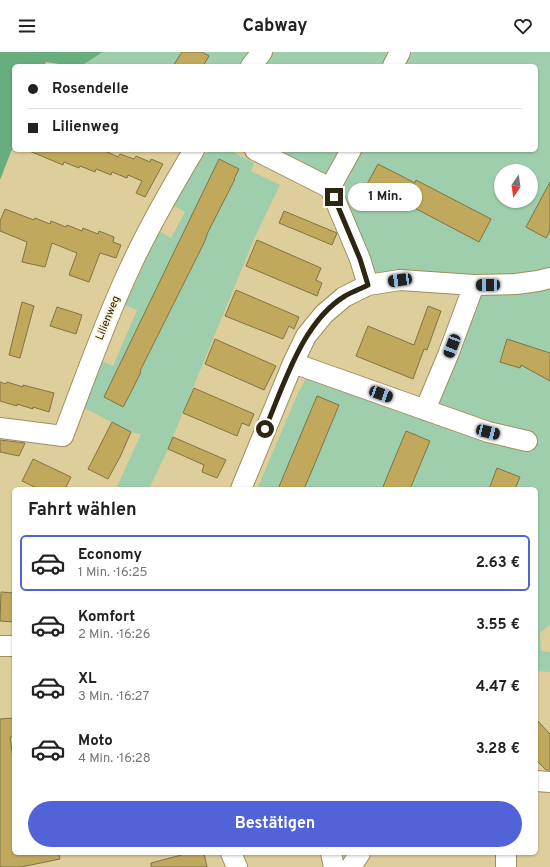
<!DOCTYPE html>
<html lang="de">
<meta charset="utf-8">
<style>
body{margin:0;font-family:Overpass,sans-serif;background:#f2f2f2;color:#222;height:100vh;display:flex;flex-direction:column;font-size:15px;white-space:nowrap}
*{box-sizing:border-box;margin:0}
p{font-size:13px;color:#767676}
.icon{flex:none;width:22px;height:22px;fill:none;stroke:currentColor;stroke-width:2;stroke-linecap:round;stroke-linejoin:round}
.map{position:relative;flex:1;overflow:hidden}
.drawer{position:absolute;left:12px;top:435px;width:526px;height:368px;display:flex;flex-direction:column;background:#fff;border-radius:6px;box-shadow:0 1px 3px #0004}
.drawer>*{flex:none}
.top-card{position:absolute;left:12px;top:12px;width:526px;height:88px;border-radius:6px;box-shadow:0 1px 3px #0004;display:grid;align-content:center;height:88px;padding:0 16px;background:#fff}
.needle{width:26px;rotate:193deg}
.tools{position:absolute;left:494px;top:112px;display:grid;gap:8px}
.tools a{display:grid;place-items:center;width:44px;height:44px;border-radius:50%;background:#fff;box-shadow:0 1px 3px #0004;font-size:20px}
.end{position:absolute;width:18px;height:18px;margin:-9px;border:5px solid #2c2612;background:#fff;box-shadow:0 0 0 2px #fff}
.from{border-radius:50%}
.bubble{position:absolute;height:28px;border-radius:14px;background:#fff;box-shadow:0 1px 3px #0004;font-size:13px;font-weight:700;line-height:28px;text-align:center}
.car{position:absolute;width:12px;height:24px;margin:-12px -6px;border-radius:5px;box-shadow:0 0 3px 1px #0007;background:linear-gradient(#222 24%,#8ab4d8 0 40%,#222 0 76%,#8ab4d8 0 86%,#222 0)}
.top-card b{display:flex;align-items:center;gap:14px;height:38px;font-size:15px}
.top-card b+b{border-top:1px solid #e0e0e0}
.top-card i{width:10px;height:10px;background:#222}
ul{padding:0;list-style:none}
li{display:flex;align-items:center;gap:12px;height:56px;margin:0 8px 6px;padding:0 8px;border:2px solid transparent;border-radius:6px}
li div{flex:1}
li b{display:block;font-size:15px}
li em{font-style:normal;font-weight:700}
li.current{border-color:#5263d8}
li>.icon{width:36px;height:36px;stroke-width:1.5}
h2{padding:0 16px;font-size:18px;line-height:48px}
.button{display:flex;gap:8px;margin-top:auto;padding:8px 16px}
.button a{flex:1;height:46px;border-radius:24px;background:#5263d8;color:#fff;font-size:16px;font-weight:700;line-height:46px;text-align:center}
header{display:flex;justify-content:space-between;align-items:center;height:52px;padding:0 16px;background:#fff;font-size:18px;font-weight:700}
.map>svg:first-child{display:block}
.green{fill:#9fceac;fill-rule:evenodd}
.forest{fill:#67ad7d}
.building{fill:#c0a95d;stroke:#817343}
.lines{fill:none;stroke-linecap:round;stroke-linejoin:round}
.minor-casing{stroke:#9e8f5e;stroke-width:22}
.minor{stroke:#fff;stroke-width:20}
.route{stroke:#2c2612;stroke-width:5}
.labels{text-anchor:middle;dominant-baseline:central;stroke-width:3;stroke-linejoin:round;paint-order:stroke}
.street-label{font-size:11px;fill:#2c2612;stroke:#f7efd6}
</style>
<header><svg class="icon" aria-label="menu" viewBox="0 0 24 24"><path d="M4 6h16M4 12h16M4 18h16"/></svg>Cabway<svg class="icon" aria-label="heart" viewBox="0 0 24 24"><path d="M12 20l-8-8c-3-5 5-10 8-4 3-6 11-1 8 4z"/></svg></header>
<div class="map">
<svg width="550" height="815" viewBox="0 0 550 815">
<rect width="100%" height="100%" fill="#dece9b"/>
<path class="green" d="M103,0H550V572L540,581L541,599L550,600V620L536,619V437H257L298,341L310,319L428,362L479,232L400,225L367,220L325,122L277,98H536V14H81ZM501,119H531V149H501Z
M211,98H229L254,111L251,119L280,133L254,187L168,397L149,437H116L141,382L131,380L84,356L102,309L113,314L137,258L125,253L159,179L171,186L185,160L173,153L198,107Z"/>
<path class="forest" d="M0,0H103L81,14H72L46,10L44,14H14V92L0,128Z"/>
<path class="building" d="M182,0H202L209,4L203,14H173Z
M27,98H103L118,105L120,102L134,107L136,104L150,110L151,107L163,112L145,145L136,141L142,129L128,123L127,126L112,120L111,123L96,117L95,120L80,114L79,116L64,110L63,113Z
M219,107L239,117L234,127H235L208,180L204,191L140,319L141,320L129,344L123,355L104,345Z
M378,112L415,131L416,128L491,167L479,190L405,151L404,153L366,134Z
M550,130V178L546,186L526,175Z
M5,157L34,168L35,166L50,172L51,169L66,175L67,173L82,179L83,176L98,182L99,179L114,185L113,190L121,193L116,206L100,201L89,230L69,223L77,201L52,191L45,215L22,210L27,190L0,179V169Z
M284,159L337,181L332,193L279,171Z
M257,188L321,216L316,228L322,231L317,244L246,214Z
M236,238L299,265L294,277L289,274L283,287L225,264Z
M22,250L34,254L20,306L9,303Z
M428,254L441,259L427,298L424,297L413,327L356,304L368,274L414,293Z
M57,255L82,263L76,282L50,274Z
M215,287L276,314L264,338L205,312Z
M507,287L550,301V329L521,313L520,316L500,310Z
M0,330L6,332L7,330L23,335V333L54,341L49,360L33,355V357L17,352V354L0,349Z
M194,336L254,362L249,374L242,371L237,384L183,361Z
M317,344L339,353L313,416L304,437H278Z
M112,370L131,380L120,405L108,427L88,417Z
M406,379L430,389L410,437H382Z
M173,385L226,408L217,426L202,420L204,413L168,397Z
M0,388L25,391L19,404L0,400Z
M33,407L71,425L65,437H39L22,429Z
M497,416L520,425L515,437H489Z
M1,540L14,541V570L0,569Z
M14,666V685H10L14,714V801H59L60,807L21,815H0V667Z
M536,667L550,682V718H546L536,708Z
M189,801H204L207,815H151V811Z"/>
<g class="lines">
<g class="minor-casing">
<path id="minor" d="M251,14L262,0
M393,14L400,0
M255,98L330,136L360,207L368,233
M330,136L351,98
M293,311L488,380L527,389
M425,358L448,303L474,233
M0,376L63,384C84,329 103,274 128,220C147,178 170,138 194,98
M241,437L293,311L306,284L324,262L344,245L368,233L400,228L474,233L516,232L538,229L550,226
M0,594H14
M536,729L550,730
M231,801L237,815
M331,801L334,815
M506,801V815
M351,815L360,801"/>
</g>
<use href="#minor" class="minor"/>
</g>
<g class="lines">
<path class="route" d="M265,377C284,333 302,270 345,244C352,240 360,237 368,233L360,207L334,145"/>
</g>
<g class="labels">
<g class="street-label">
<text transform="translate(108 266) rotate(-68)">Lilienweg</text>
</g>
</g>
</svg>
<div class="tools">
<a><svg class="needle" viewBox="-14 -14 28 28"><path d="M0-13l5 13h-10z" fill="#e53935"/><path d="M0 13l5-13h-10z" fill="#767676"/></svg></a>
</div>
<i class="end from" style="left:265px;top:377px"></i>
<i class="end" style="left:334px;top:145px"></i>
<div class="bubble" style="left:348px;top:131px;width:74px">1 Min.</div>
<i class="car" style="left:400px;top:228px;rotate:262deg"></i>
<i class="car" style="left:488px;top:233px;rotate:269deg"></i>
<i class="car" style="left:452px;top:294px;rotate:201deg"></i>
<i class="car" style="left:381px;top:342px;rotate:110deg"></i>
<i class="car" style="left:488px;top:380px;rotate:104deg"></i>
<div class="top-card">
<b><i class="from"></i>Rosendelle</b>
<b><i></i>Lilienweg</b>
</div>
<section class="drawer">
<h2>Fahrt wählen</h2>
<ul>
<li class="current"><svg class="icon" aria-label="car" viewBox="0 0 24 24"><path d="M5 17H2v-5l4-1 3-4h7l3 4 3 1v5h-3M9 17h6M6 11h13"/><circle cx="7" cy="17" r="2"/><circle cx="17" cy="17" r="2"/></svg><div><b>Economy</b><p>1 Min. · 16:25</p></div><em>2.63 €</em></li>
<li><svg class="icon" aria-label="car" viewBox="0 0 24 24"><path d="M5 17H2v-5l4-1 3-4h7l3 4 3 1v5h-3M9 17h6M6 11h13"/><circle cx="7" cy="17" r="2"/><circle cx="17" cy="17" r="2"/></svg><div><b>Komfort</b><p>2 Min. · 16:26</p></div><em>3.55 €</em></li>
<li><svg class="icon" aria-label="car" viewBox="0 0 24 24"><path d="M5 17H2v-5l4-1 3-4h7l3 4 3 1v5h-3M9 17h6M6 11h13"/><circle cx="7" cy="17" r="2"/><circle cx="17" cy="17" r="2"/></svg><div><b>XL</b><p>3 Min. · 16:27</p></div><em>4.47 €</em></li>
<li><svg class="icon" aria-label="car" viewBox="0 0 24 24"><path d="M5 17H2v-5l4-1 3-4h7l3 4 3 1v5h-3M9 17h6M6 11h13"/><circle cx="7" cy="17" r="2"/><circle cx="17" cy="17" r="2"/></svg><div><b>Moto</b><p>4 Min. · 16:28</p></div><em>3.28 €</em></li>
</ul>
<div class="button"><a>Bestätigen</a></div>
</section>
</div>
